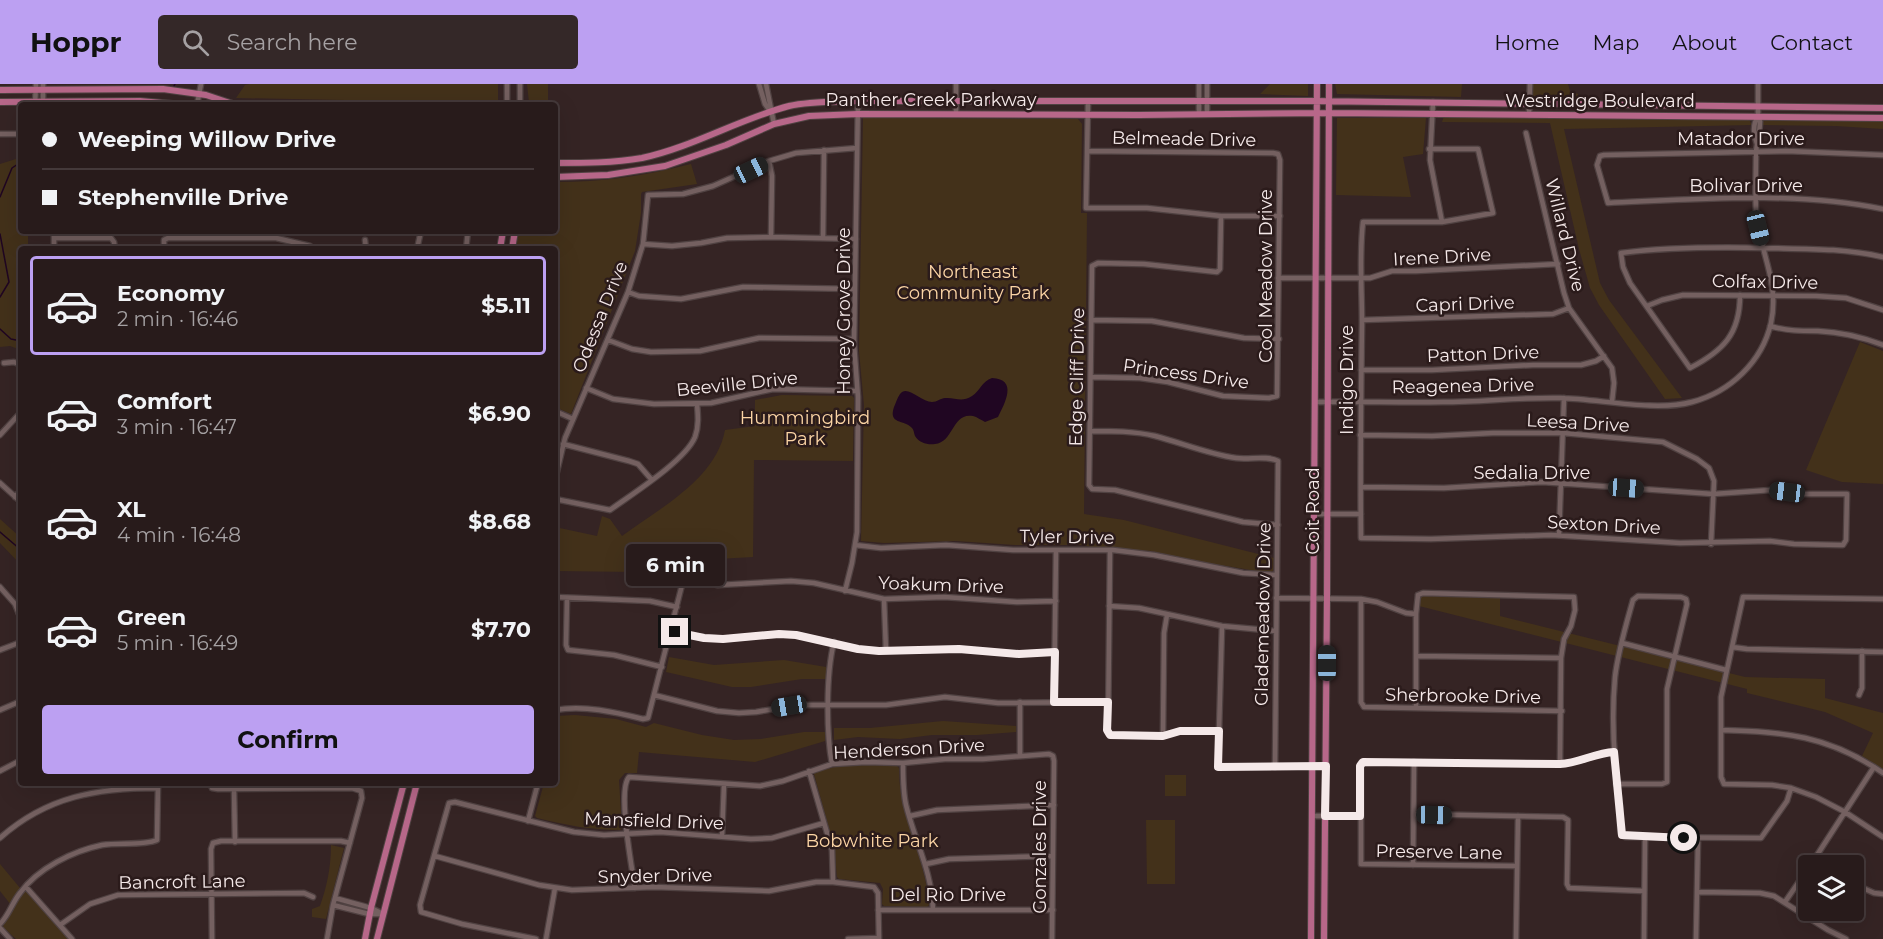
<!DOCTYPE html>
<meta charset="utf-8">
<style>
body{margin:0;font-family:Montserrat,sans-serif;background:#342828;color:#f1f3f6;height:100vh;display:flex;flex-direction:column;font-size:22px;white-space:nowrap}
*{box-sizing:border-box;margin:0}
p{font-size:20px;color:#a5a1a3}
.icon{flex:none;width:33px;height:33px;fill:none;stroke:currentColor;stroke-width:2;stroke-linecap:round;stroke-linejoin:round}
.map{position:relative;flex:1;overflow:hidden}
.drawer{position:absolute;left:18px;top:162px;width:540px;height:540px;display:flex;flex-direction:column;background:#281b1b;border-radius:6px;box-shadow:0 6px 24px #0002,0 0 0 2px #44393a}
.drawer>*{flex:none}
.guide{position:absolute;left:18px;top:18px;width:540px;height:132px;border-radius:6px;box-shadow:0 6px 24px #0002,0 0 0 2px #44393a;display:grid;align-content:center;height:132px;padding:0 24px;background:#281b1b}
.tools{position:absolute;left:1798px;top:771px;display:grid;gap:12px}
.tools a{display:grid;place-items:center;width:66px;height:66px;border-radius:6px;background:#281b1b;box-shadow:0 6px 24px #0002,0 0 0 2px #44393a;font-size:30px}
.end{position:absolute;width:27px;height:27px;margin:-14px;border:8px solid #f5e9e9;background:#111;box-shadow:0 0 0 3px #111}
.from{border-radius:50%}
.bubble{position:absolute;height:42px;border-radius:6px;background:#281b1b;box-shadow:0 6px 24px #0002,0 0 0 2px #44393a;font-size:20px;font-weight:700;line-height:42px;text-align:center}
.car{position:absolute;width:18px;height:36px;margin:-18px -9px;border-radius:8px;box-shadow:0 0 4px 2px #0007;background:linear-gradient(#222 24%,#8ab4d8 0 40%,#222 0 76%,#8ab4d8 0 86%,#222 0)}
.guide b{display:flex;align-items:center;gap:21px;height:57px;font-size:22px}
.guide b+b{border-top:2px solid #44393a}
.guide i{width:15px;height:15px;background:#f1f3f6}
ul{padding:10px 0 0;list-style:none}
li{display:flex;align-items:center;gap:18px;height:99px;margin:0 12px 9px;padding:0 12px;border:3px solid transparent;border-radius:6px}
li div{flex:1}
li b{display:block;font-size:22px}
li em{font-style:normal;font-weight:700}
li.active{border-color:#bca0f2}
li>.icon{width:54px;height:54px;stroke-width:1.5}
.cta{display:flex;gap:12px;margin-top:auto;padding:12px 24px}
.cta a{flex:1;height:69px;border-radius:6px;background:#bca0f2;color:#111;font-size:24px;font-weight:700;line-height:69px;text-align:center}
header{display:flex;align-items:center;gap:36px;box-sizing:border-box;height:84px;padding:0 30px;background:#bca0f2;color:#111}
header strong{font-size:28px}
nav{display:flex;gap:33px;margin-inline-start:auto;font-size:21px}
.search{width:420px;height:54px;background:#342828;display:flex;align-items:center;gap:15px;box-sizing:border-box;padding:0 21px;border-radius:6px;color:#a5a1a3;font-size:22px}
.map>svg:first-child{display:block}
.green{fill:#43311a}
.water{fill:#200622}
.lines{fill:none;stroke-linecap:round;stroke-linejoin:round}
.stream{stroke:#200622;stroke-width:1.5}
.minor-casing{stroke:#504242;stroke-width:7}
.major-casing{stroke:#504242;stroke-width:8}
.minor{stroke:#746060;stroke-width:4.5}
.major{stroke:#b76789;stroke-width:6}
.route{stroke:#f5e9e9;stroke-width:8}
.labels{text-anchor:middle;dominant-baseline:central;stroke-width:5;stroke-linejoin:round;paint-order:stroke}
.street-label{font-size:18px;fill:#f5e9e9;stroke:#2b1b1b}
.park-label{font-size:18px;fill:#fcd5a5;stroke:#2b1b1b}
</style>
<header>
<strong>Hoppr</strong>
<div class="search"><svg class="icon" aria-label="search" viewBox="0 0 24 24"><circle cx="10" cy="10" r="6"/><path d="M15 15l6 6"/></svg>Search here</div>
<nav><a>Home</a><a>Map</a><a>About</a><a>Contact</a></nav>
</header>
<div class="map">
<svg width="1883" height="855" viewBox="0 0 1883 855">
<rect width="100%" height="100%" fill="#352424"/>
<path class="green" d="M249,0H498V19L236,14L245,1Z
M527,0H548V19L529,18Z
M1270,0H1308V12L1260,10Z
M1335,0H1462L1461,13L1337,10Z
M1533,0H1568L1570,7L1578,10V13L1533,12Z
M1444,32L1748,36L1750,37L1752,41L1564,45L1600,199L1609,216L1682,314L1665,315L1599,221L1590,204L1579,165L1550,39L1442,38Z
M863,34L1078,35L1082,40L1081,129H1087L1084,430L1124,436L1274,474L1273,487L1269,489L1208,479L1151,467L1095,464L1083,461H1015L956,457L884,459L861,457L864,321L859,267Z
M1337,34H1426L1423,70L1403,73L1411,113L1336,111Z
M1767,36L1883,37V45L1836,42L1762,41V38Z
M21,65V147H28V165H21V266L10,262L0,263V80L16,75Z
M691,80L697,100L642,108L641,110V129L635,167L571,330L555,323V165H515L519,147H555V98C604,98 643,92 691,80Z
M1860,258L1883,267V400L1842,398L1806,386Z
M782,311L852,312L854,314L853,377L754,376L753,473L717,475L685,466L638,465L637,488L555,487V443L597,452L602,432L610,435L622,452C660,424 716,395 725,346L755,342V316Z
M0,435L21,454V481L0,459Z
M1422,511L1500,512V532L1745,593L1825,595V614L1883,629V685L1862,672L1873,649L1825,628L1747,609V605L1419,522V515Z
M669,573L714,581L784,576L826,583V595H802L751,603H732L666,588Z
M575,631L616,635L646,643L654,639L702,651L734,656L761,655L804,648H825V657L755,678L639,668L637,689H625L619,696L622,744L620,746C591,746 565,741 537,734L535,732L544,699H555V632Z
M943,637L1016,642V648L977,651H932L900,655L858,653L834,656V644H870Z
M867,680L897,682L899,684C898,732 926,773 929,821L927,823L884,822L882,820L883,805L880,799L839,795L837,793L834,762L814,690L815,688L839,682Z
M1165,691H1186V712H1165Z
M1146,736H1175V800H1147Z
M331,761L344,764L326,835L312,833V825L320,822C327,802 331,783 331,761Z
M0,780L20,804L11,821L0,807Z
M24,807L28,809L68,855H16L3,843L4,840L8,835Z"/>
<path class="water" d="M992,294C1018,295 1005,319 998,333L985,338C981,336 977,333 973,332C952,328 954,358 935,360C928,361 919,359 915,352C914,350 914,346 912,344C904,335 888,341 894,323C896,319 897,314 900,310C907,300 921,318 932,318C937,318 941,314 945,314C955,313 961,319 972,312C980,307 982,297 992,294Z"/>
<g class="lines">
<path class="stream" d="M174,2L175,0
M0,113L12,84L21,78
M0,150L9,198L0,213
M0,245L11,255L16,256L21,252
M0,448L21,466"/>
<g class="minor-casing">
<path id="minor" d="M507,0V21
M520,0V21
M759,0L765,20L770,27
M766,0L774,40
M1207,0V30
M1088,18L1086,124H1147L1221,132H1280
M1433,18L1430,76L1442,138
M35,21L36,0
M43,21V0
M197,21L201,0
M956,30V0
M1199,30V0
M1529,31L1530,0
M1526,49L1564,209L1569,224L1612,284L1614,299L1612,318
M0,50H21
M1757,60C1754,52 1752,40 1758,33
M1087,67L1273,69L1278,70L1280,76L1277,312L1269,314L1223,312L1168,298L1140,294L1091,293
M1883,71L1786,67L1604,71L1600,72L1597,81L1608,119C1698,115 1794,107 1883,125
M769,77L772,92L771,153
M1221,132L1220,185L1217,188L1144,180L1098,179L1092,182L1089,401L1092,405L1115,406L1243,438L1278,441
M54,154H111L114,158L115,165
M823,154L824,66
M365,156L366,165
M643,160L672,162L701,159L727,154L771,153L856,155
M54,165V147
M164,165V156L168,154H276L310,162L312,165
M417,165L421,147
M466,165L468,147
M1278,194H1370L1392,187H1416L1558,180
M628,208L639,212L681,215L743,203L855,205
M1740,211C1740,250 1723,267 1690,284L1630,199L1623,183L1621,169C1669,163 1716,163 1764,164C1804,165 1843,164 1883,173
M1647,222L1662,216L1683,211L1816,212L1846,214L1883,226
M1091,236L1152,237L1244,254L1279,255
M1362,236L1553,230L1569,224
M1770,242C1787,247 1801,247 1818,247C1840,248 1862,253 1883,261
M608,256L632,265L651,268L700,267L759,254L854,255
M4,279L14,278L21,281
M1361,286H1432L1533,281H1581L1596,277L1604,272
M586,304L613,315L654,320L711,319L773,305L857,307
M1315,318C1358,317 1400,319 1443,318C1482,318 1521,313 1561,314C1600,315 1655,328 1692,318C1730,308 1762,278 1771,239C1780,197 1759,167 1756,127C1755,108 1756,88 1756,68C1757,58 1760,48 1760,37L1758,33V0
M555,327L573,335
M1090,347C1112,347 1134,347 1155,352C1182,359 1208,370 1236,374C1249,376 1266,371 1278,377L1275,683
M0,351L21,328
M1360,351L1432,352L1493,349H1563L1663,358L1697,375L1709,384L1714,397L1711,460
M563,360L629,377L638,380L651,395
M555,396L565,354L628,208L643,160L648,111L683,110L713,102L769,77L796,69L857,64
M0,399L21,418
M1361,403L1444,404L1542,398L1713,410L1771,406L1803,410H1847L1846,456L1843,461H1840L1794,460L1770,457L1680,459L1551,451L1431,455L1361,454C1360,382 1361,310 1362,239C1362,205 1359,172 1363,138H1442L1493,129L1478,65H1429
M15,413L21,406
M555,415L610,426C632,410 685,377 695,353C699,342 698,331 697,320
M1315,430H1361
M1559,451L1564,314
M855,461L881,464L946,461L1013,466H1113L1154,471L1243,489L1276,491
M1110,466L1108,649L1111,651L1163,652L1180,647H1219
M0,503L15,520L21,535
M845,507L852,479L857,448L858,313L854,260L858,17
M1418,511L1423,509L1574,513L1575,526L1571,542L1564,555L1561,574L1560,680
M555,513L650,517L677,523
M567,514L566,561L568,566L614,571L662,583
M1276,514L1361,515L1377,518L1406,529L1416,530
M884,515L886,567
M1361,515V618L1364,623L1562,627
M1883,515L1743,513L1721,613V693L1724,700L1772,701L1791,704L1816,713L1845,728L1883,753
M1109,522L1139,524L1222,542L1276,547
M1222,542L1218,683L1326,682
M671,547L691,552L723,555L779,550L796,551L858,565L879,567L959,565L1019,570L1055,568
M1622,559L1726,586
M1732,563L1747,565L1883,568
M0,566L21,558
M1416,572L1561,574
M654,611L717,627L739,629L756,628L797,621H886L945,613L998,619L1108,618
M1859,611L1862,604V567
M1020,618V671
M1054,618L1056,466
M1416,624V530L1418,511
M0,626L21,617
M555,626C584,621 615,628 643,635L648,634L682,501L687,496L718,501L791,497L814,499L884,515L944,513L1017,518L1056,517
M1721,646C1785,648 1828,651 1883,689
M1163,652L1164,549L1167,531
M903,679C903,693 903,708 906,721C915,758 932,787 933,826
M832,680C826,648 826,590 834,558
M0,687L21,676
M809,687L832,766L833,798
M211,699L212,704L218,705L352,704L361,707L362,714L333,821L327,855
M1616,700H1662L1667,698V605L1687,520L1686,515L1681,513L1638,512L1633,516C1626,541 1618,567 1615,593C1611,636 1614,680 1620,722C1621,731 1619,741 1621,750L1625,753L1761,754L1787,717L1791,704
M234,705L235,758
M1414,730L1563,733L1568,736V741L1567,800L1569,804L1644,807
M910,732L937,726L1054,721
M1312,732H1360
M528,737L538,699
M722,752L724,700
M0,754C47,712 98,704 158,704
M435,772L539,801L572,806L654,803L769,807L816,798H833L874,803L878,809L879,855
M1816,774L1827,782
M926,780L949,775L1053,772
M1413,781L1414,678
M1517,782L1361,780V679L1388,678L1560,680C1579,679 1595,669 1614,668
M1810,782L1874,683
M1854,800L1874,809L1883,810
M26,803L72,855
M635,804C632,784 617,706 629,693L760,702L783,697L832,680L866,678L903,679L945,675H983L1049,670L1053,672L1054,677L1052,855
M1697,808L1760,809L1774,812L1828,846L1846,855
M335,814L371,824L383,830
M1785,818L1809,783
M333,821L369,830H380
M878,826H1053
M0,840C9,831 12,819 20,809C38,784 73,767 102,761C119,758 143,762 157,756L158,699
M60,841L90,820L118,811L304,809L313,813
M0,844L10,855
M212,855L211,765L213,759L221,757H341L350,759
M536,855L462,840L421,828L420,821L449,719L455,718L574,748L604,751L660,748L751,755L772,754L824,739
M546,855L555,804
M848,855L879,854
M1516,855L1518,732
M1644,855L1645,753
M1696,855L1698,754"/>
</g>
<g class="major-casing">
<path id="major" d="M0,6L163,5L206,11L236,21
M0,18L140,17L184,21
M555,79C584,79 613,79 642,74C693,63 739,35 789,22C811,17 835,18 858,17H1309L1883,24
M555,93L608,91L665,82L726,61L774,40L809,32L858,30L1139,31L1329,29L1883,34
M500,165L503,147
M512,165L515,147
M365,855L371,824L404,699
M377,855L417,699
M1311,855L1317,0
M1324,855L1327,515L1329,0"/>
</g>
<use href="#minor" class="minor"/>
<use href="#major" class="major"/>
</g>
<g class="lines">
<path class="route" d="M675,548L704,554L723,555L779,550L796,551L858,565L879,567L959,565L1019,570L1055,568L1054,618H1108L1107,646L1110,651L1163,652L1180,647H1219L1218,683L1326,682L1325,732H1360V682L1363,678L1560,680C1579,679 1595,669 1614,668L1622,751L1684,754"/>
</g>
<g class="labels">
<g class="street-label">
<text x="931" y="16">Panther Creek Parkway</text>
<text x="1600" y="17">Westridge Boulevard</text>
<text transform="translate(1184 55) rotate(1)">Belmeade Drive</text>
<text x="1741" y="55">Matador Drive</text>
<text x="1746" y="102">Bolivar Drive</text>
<text transform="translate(1565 151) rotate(76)">Willard Drive</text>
<text transform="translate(1442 173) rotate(-3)">Irene Drive</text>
<text transform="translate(1266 192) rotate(-90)">Cool Meadow Drive</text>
<text transform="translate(1765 198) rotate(1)">Colfax Drive</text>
<text transform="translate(1465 220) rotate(-2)">Capri Drive</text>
<text transform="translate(844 227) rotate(-90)">Honey Grove Drive</text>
<text transform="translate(600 233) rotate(-68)">Odessa Drive</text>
<text transform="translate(1483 270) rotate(-2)">Patton Drive</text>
<text transform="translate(1186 290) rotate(8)">Princess Drive</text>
<text transform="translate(1077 293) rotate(-89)">Edge Cliff Drive</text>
<text transform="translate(1347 296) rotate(-90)">Indigo Drive</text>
<text transform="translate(737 300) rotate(-6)">Beeville Drive</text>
<text transform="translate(1463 302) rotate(-1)">Reagenea Drive</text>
<text transform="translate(1578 339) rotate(3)">Leesa Drive</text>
<text x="1532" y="389">Sedalia Drive</text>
<text transform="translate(1313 427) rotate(-90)">Coit Road</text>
<text transform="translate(1604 441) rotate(3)">Sexton Drive</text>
<text transform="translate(1067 453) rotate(1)">Tyler Drive</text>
<text transform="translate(941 501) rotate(2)">Yoakum Drive</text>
<text transform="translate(1263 530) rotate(-89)">Glademeadow Drive</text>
<text transform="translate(1463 612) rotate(1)">Sherbrooke Drive</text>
<text transform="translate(909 665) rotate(-3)">Henderson Drive</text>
<text transform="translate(654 737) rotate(2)">Mansfield Drive</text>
<text transform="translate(1040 763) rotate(-90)">Gonzales Drive</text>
<text transform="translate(1439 768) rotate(1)">Preserve Lane</text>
<text transform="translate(655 792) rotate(-1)">Snyder Drive</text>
<text transform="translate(182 798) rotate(-1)">Bancroft Lane</text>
<text x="948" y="811">Del Rio Drive</text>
</g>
<g class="park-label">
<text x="973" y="188">Northeast<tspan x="973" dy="21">Community Park</tspan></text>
<text x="805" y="334">Hummingbird<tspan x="805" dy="21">Park</tspan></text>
<text x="872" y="757">Bobwhite Park</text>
</g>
</g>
</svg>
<div class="tools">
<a><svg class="icon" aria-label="layers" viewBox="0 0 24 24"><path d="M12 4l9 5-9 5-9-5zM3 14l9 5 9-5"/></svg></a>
</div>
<i class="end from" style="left:1684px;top:754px"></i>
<i class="end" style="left:675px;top:548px"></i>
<div class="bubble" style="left:626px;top:460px;width:99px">6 min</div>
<i class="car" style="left:751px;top:86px;rotate:65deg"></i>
<i class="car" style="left:1758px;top:144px;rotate:166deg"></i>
<i class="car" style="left:1626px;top:404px;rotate:94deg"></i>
<i class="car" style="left:1787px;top:408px;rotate:277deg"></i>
<i class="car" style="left:1327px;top:579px;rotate:0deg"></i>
<i class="car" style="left:789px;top:622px;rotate:260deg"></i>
<i class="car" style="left:1434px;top:731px;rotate:91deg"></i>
<div class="guide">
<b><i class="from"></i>Weeping Willow Drive</b>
<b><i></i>Stephenville Drive</b>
</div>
<section class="drawer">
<ul>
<li class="active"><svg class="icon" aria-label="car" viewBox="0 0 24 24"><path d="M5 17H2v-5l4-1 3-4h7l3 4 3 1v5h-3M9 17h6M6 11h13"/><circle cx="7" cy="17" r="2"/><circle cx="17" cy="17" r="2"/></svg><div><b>Economy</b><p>2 min · 16:46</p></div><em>$5.11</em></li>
<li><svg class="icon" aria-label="car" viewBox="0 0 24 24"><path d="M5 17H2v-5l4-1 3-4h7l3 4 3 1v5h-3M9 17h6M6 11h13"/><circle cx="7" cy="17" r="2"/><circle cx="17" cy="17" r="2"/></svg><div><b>Comfort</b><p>3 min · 16:47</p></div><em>$6.90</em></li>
<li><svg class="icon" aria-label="car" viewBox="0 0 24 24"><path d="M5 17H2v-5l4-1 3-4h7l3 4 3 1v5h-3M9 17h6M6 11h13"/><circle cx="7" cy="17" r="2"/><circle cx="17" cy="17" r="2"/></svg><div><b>XL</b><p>4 min · 16:48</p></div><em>$8.68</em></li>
<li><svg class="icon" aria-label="car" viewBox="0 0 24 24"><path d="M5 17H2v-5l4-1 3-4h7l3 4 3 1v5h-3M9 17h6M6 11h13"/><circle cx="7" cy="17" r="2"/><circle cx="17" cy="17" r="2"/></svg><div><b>Green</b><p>5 min · 16:49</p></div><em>$7.70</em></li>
</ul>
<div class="cta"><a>Confirm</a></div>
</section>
</div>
